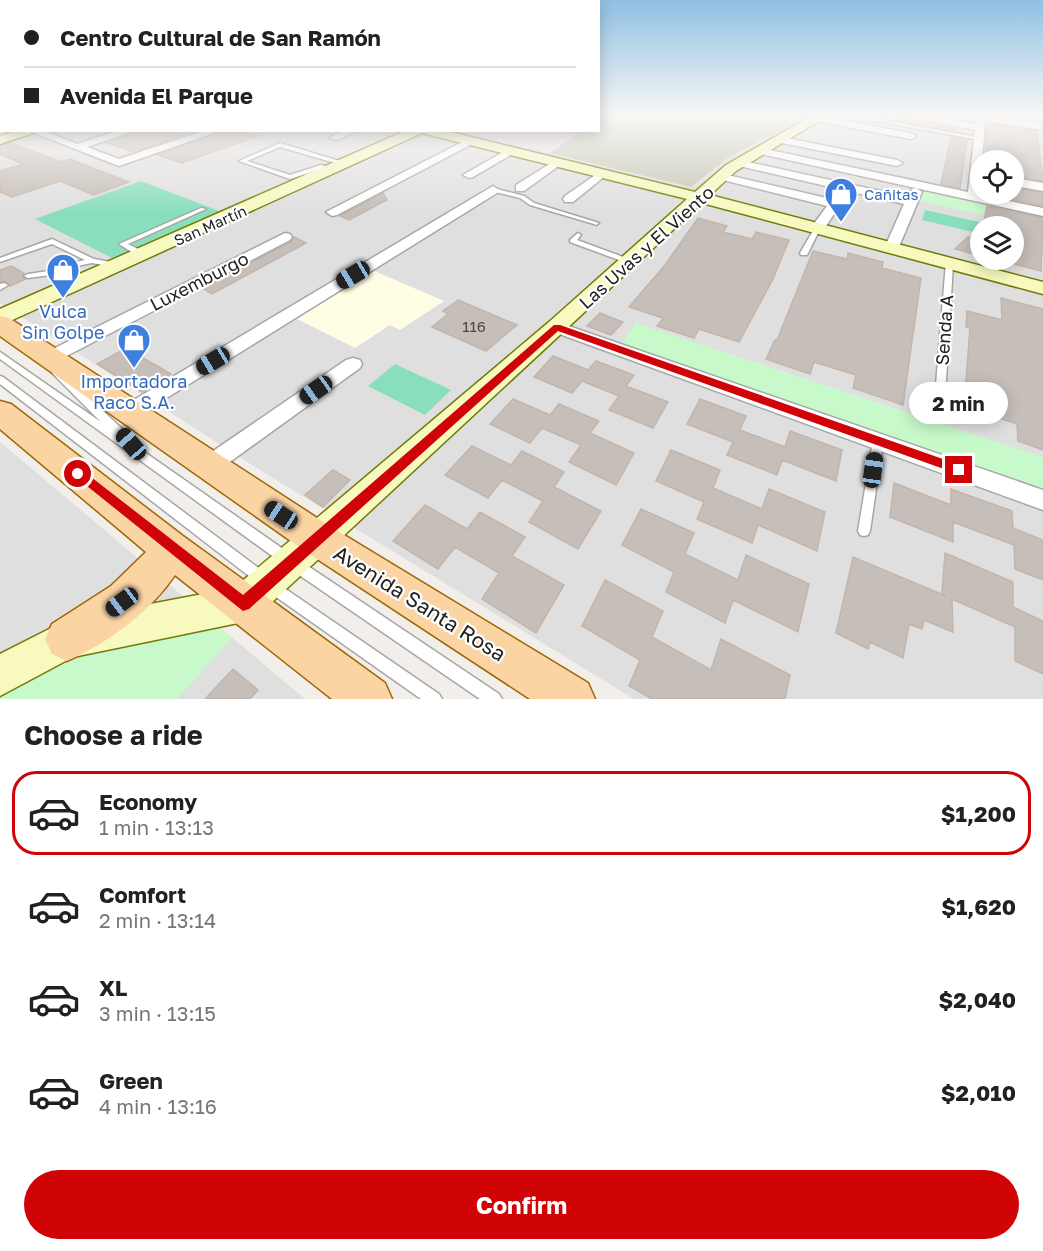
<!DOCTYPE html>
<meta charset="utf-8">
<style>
body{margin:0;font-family:"Golos Text",sans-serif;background:#f6f6f6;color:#202124;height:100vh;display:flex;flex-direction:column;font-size:22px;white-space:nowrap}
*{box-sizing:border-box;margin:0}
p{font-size:20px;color:#757577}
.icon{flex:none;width:33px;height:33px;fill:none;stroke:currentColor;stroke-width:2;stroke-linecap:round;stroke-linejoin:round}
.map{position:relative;height:699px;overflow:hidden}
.drawer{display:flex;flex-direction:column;background:#fff;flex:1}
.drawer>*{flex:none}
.guide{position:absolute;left:0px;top:0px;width:600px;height:132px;box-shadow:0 3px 15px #0003;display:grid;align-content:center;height:132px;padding:0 24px;background:#fff}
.tools{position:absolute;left:970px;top:150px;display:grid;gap:12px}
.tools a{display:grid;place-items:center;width:54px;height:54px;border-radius:50%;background:#fff;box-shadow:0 3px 15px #0003;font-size:30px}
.end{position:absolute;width:27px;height:27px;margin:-14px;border:8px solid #d00307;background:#fff;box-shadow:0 0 0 3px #fff}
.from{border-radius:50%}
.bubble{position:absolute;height:42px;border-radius:21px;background:#fff;box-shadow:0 3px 15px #0003;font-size:20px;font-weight:700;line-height:42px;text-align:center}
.car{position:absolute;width:18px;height:36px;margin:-18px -9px;border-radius:8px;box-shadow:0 0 4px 2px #0007;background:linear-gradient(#222 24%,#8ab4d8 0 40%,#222 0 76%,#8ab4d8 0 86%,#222 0)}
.guide b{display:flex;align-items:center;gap:21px;height:57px;font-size:22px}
.guide b+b{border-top:2px solid #e0e0e0}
.guide i{width:15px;height:15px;background:#202124}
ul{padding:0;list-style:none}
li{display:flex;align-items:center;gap:18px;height:84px;margin:0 12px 9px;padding:0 12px;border:3px solid transparent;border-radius:24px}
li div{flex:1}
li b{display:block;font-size:22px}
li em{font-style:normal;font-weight:700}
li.on{border-color:#d00307}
li>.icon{width:54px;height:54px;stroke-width:1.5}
h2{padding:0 24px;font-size:27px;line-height:72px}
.cta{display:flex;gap:12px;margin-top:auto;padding:12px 24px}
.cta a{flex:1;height:69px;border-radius:36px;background:#d00307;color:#fff;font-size:24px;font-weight:700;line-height:69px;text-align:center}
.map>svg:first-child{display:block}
.residential{fill:#e0dfdf;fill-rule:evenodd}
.industrial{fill:#eadbe8}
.education{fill:#fffee5}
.construction{fill:#c6c6b4}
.park{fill:#c8f9cb}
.pitch{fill:#89dfbc}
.building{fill:#c6beb8;stroke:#c3b5ab;stroke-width:1.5}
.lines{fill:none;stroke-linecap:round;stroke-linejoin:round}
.lane-casing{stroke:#a6a6a6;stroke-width:3}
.street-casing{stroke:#a6a6a6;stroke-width:3}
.secondary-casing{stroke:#707b07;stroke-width:3}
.primary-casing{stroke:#9d6702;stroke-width:3}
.lane{fill:#fff;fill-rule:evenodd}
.street{fill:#fff;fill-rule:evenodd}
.secondary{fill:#f7f9bf;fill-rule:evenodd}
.primary{fill:#fbd4a4;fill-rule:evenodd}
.route{fill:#d00307}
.labels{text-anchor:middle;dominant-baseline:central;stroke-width:4.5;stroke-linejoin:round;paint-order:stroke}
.far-shop-label{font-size:15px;fill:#366cbe;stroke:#fff;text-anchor:start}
.far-street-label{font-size:15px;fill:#222;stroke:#fff}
.number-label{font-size:15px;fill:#4b4948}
.street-label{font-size:18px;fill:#222;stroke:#fff}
.shop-label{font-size:18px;fill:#366cbe;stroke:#fff}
.near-street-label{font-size:21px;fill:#222;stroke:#fff}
</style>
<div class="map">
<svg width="1043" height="699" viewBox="0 0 1043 699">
<rect width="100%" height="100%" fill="#f2eee9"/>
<path class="residential" d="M0,115L2,130H598L599,115H1043V699H634L260,470L0,303ZM981,160H1014V194H981ZM981,226H1014V260H981Z
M0,442L305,699H0Z"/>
<path class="industrial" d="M566,130L578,134L550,153L459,131Z"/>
<path class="education" d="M372,270L444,301L400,330L390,325L355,348L295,318Z"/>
<path class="construction" d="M599,115H783L801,120L729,157L691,187L550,153L578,134L569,131L598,130Z"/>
<path class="park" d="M924,189L1043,215V228L920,201Z
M636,323L1043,457V495L620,346Z
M211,620L232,638L177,699H0V688L73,649Z"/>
<path class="pitch" d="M141,181L219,211L112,258L35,219Z
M925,210L979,222L977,233L922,220Z
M395,364L451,390L425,415L368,386Z"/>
<path class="building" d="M893,115L955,129V131L893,120Z
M987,124L1037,131L1043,181L1014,176V160H986Z
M139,130H197L134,152L107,143Z
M224,130H238L258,136L182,163L158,155Z
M951,137L967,140L960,188L941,184Z
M11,143L61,162L70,159L129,182L94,195L60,181L12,197L0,192V171L23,164L0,154V146Z
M1014,188L1043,193V206L989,194L1014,198Z
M383,193L387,200L349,220L340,216Z
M987,206L1043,218L1041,271L1014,264V226H983Z
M698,218L727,226L723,232L752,239L756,232L789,240L773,279L739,342L699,329L694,338L657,326L663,318L629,307L665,265Z
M294,237L306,243L212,294L202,288L291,242Z
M968,237L981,241V256L955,249Z
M813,251L847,259L848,253L883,262L882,268L921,278L903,405L853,388L856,375L814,362L810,374L766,359L775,340H777Z
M11,266L24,273L22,277L26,279L10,286L5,281L0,282V270Z
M1001,298L1043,309V450L1018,441L1017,424L964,406L970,328L966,327L967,311L1002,320Z
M458,300L484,311L517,325L486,351L432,327L448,314L443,311Z
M600,313L623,322L611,335L587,326Z
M126,348L171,374L142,392L97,364Z
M553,356L588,370L596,361L634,375L626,386L668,402L653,428L609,410L619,396L582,381L572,393L534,377Z
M513,399L550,415L559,404L599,421L590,433L634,453L616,485L569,462L581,445L542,428L530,443L490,424Z
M700,399L746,416L740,430L785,447L790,431L842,450L836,481L782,460L777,475L727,455L733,442L687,424Z
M472,446L511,465L522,451L564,472L554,487L601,511L578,549L529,522L543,501L502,480L488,498L445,475Z
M671,450L720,470L713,488L762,509L769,489L825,512L817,551L758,525L752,543L697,519L704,502L656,481Z
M333,470L350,480L323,507L305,495Z
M894,483L951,505V489L1012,511L1013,528L1043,540V580L1015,569L1014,545L953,522V542L890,517Z
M425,505L467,529L480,512L525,537L512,556L564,585L536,633L482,599L499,573L455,547L438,569L393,541Z
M641,509L694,533L685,554L738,580L746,555L809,584L798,632L733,600L725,623L666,592L674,572L622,545Z
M945,553L1013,582V607L1043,621V674L1015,661V627L952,599L953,632L924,620L922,629L909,624L903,658L870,642L868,649L836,633L853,557L946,596L942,594Z
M605,580L663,611L652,637L711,670L721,639L790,675L785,699H652L629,686L640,660L582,626Z
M233,669L258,690L250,699H205Z"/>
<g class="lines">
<g class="lane-casing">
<path id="lane" d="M843,115H855L982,138L979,140Z
M280,143L346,163L347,164L342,165L280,147L247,161L290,175L321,165L338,169L335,171L321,169L290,179L239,161Z
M493,188L524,196L534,203L599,223L596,225L594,224L530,205L520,198L491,191V189Z
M201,208L206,209L128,244L144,252V256H138L119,244Z
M817,227L820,229L807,255H801L800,253L814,229Z
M578,233L581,235L577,240L634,261L633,263H627L570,242V240Z
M52,239L94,259L116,263L117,265L113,267L92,263L72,267V263L85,260L52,244L0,262V258Z
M946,262H949L953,264L945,397L943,399H937L935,397Z
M55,270H58V274L28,278L24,276L28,274Z
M4,283L8,285L0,290V284Z
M0,352L101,422L52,373L54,371H60L133,439L134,442L133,444L296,558L499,694L502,699H480L286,566L0,359Z
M0,376L3,377L268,575L270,579L268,583L263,585L258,583L0,384Z
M878,437L882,438L883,441L870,531L868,535L864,536L860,535L858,531L873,441L874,438Z
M274,581L439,694L442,699H421L269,592L267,587L269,582Z"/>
</g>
<g class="street-casing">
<path id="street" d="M897,115H921L975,124L976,120L960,115H986L1043,124V130L985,121L980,195L1043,208V216L761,154L756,151L761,148L968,192L975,130Z
M818,116L911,133L916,136L911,139L815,121V117Z
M42,130L77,144L120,130H137L87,147L119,159L206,130H222L119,166L29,131Z
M343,130H357L338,140L329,138Z
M781,137L897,160L903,163L897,166L777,142L776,140Z
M470,138L475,141L474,143L337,215L332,216L326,212Z
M510,148L515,151L514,153L473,177L469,178L463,175Z
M556,160L562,163L560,165L524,191H516V185Z
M739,160L908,197L912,189L916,188L922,192L898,249L891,253L884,249L904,204L735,165L733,163Z
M601,171L605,172V176L573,202H565L563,199L565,196Z
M723,174L831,199L836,193L840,192L846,196L822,232L817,233L810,229L827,206L719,179L717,177Z
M1014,178L1043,183V191L1014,186Z
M493,186L499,190L497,193L136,417L129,419L122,417L119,412L122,407Z
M285,233L290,234L292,237L290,240L55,362H43L40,358L43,354Z
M557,322L1043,490V510L551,331L548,327L551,323Z
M353,358L360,360L362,364L360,368L216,472L208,475L200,472L197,466L200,460L346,360Z"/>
</g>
<g class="secondary-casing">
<path id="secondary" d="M813,115H829L736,171L710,195L1043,282V294L702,203L256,617L243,622L73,657L0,696V654L67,620L234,588L549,322L687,199L422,133L8,322L0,324V309L407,130H443L695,192L726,165Z
M19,130H42L0,144V136Z"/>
</g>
<g class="primary-casing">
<path id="primary" d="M0,316L9,318L331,527L588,683L595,699H530L305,551L0,336Z
M0,401L11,404L183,536L385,683L392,699H332L175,575C150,612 108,643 67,661L52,654L45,639L52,624L111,586L146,552L0,429Z"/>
</g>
<use href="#lane" class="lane"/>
<use href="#street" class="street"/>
<use href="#secondary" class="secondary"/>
<use href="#primary" class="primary"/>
</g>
<linearGradient id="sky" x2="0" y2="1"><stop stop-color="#8fc0e4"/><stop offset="0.54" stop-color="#f9f7f5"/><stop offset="1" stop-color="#f9f7f5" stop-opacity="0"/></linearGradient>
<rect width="1043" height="213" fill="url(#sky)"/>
<path class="route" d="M554,325H560L963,466L965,470L963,473H955L558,331L249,609L243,611L72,474L78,469L82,470L243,595Z"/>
<defs>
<g id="shop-pin" transform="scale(1.725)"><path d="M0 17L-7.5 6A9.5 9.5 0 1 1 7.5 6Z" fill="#3f7fe0" stroke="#fff"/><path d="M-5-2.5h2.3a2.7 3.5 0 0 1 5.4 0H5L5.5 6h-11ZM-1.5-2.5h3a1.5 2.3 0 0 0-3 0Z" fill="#fff"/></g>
</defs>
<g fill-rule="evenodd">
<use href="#shop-pin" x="841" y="194"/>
<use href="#shop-pin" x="63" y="270"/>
<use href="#shop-pin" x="134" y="340"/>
</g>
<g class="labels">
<g class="far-shop-label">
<text x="864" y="194">Cañitas</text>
</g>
<g class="far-street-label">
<text transform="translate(210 225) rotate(-24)">San Martín</text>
</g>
<g class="number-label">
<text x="474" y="326">116</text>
</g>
<g class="street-label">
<text transform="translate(646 247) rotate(-42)">Las Uvas y El Viento</text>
<text transform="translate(199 281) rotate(-27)">Luxemburgo</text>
<text transform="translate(944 330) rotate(-86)">Senda A</text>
</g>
<g class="shop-label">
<text x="63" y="311">Vulca<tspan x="63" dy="21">Sin Golpe</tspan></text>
<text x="134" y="381">Importadora<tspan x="134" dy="21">Raco S.A.</tspan></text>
</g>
<g class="near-street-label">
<text transform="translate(420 603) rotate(32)">Avenida Santa Rosa</text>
</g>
</g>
</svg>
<div class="tools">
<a><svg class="icon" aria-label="locate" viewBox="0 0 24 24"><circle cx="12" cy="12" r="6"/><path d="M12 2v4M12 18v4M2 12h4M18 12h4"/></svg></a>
<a><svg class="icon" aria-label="layers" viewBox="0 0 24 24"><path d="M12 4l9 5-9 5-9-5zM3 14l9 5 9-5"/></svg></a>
</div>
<i class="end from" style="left:78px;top:474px"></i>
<i class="end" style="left:959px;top:470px"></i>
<div class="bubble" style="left:909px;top:382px;width:99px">2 min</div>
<i class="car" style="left:353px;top:275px;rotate:239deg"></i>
<i class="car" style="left:213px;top:361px;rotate:239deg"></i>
<i class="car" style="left:316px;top:390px;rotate:235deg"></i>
<i class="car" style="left:131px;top:444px;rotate:319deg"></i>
<i class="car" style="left:873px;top:470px;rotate:8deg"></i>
<i class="car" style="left:281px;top:515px;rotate:303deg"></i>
<i class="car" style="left:122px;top:602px;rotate:233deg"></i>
<div class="guide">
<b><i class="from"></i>Centro Cultural de San Ramón</b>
<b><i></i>Avenida El Parque</b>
</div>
</div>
<section class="drawer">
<h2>Choose a ride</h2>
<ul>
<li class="on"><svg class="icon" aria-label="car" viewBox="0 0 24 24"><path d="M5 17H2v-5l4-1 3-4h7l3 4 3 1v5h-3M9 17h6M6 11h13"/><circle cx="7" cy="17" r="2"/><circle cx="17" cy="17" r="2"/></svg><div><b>Economy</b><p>1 min · 13:13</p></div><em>$1,200</em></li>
<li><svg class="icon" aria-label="car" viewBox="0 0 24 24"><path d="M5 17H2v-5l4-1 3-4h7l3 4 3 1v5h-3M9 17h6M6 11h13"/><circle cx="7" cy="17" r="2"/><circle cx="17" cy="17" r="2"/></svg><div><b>Comfort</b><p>2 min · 13:14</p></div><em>$1,620</em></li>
<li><svg class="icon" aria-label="car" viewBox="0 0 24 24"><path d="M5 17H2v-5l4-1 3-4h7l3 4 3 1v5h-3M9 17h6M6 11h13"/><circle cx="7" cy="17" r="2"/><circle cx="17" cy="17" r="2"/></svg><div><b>XL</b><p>3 min · 13:15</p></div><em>$2,040</em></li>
<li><svg class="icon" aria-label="car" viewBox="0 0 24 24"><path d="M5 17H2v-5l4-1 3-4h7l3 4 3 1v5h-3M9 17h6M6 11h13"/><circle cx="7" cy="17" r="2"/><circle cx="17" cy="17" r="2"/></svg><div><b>Green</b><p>4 min · 13:16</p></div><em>$2,010</em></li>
</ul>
<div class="cta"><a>Confirm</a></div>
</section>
